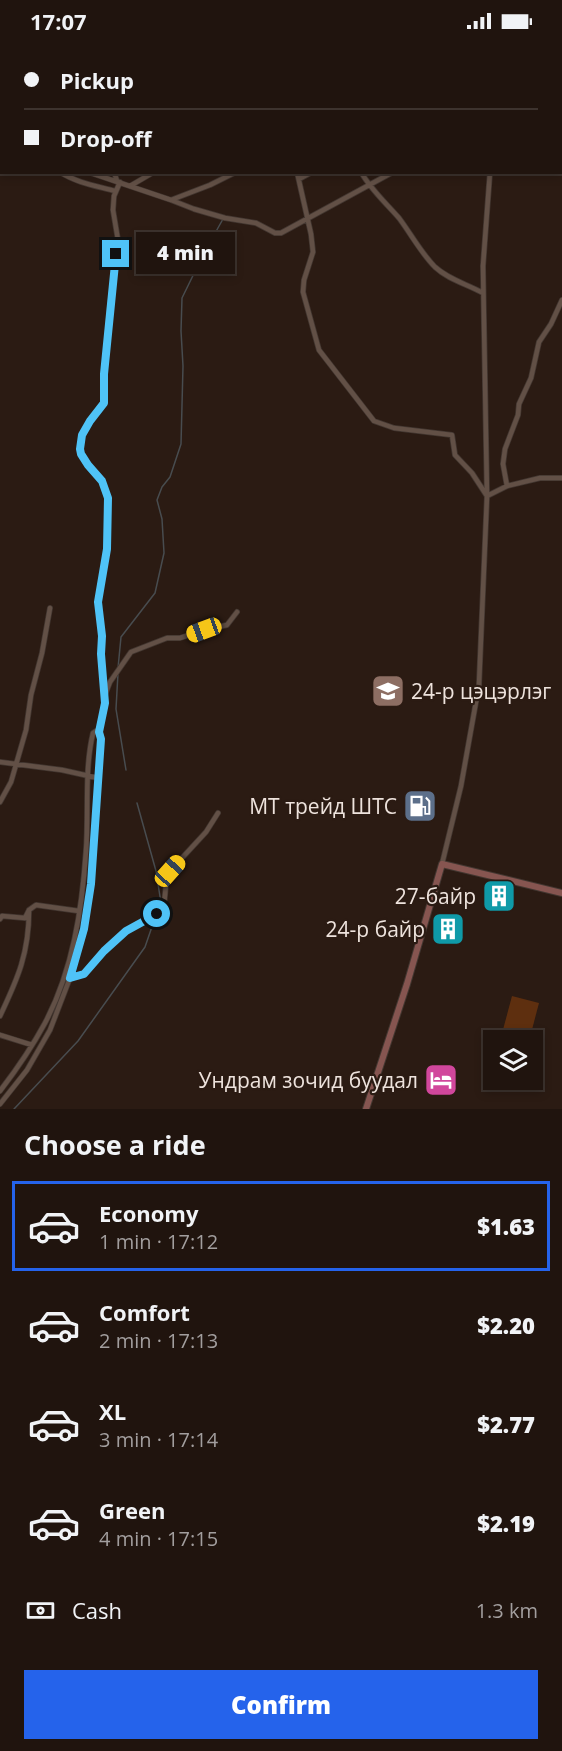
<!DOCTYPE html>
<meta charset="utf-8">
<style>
body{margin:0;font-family:"Open Sans",sans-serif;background:#2d211c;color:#f1f3f6;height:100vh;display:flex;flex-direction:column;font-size:22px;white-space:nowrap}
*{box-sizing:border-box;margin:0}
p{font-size:20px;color:#a29e9e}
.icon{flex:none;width:33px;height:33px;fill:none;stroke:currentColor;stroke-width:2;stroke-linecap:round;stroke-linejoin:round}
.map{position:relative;height:1067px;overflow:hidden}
.panel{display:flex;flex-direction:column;background:#20140e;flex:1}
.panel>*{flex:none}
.top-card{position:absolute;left:0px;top:0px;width:562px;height:132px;box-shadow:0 3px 9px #0003,0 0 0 2px #3d332e;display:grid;align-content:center;height:132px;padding:0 24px;background:#20140e}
.buttons{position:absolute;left:483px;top:988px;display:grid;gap:12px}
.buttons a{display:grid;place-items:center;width:60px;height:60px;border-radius:0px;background:#20140e;box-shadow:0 3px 9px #0003,0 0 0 2px #3d332e;font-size:30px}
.end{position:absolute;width:27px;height:27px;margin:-14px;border:8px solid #4fc3f7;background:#111;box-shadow:0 0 0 3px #111}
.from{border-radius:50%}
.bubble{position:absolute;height:42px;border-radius:0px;background:#20140e;box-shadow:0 3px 9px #0003,0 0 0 2px #3d332e;font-size:20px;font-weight:800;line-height:42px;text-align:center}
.car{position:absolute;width:18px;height:36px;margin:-18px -9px;border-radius:8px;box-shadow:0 0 4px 2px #0007;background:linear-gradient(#f5c518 24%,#345 0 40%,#f5c518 0 76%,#345 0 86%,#f5c518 0)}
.top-card b{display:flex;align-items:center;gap:21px;height:57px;font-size:22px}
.top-card b+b{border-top:2px solid #3d332e}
.top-card i{width:15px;height:15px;background:#f1f3f6}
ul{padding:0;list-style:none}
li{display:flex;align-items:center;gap:18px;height:90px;margin:0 12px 9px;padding:0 12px;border:3px solid transparent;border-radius:0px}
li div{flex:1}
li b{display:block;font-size:22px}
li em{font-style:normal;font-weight:800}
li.selected{border-color:#2563eb}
li>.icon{width:54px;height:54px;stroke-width:1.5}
h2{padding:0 24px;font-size:27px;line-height:72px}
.pay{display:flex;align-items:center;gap:15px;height:66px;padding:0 24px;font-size:22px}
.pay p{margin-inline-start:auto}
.button{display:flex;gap:12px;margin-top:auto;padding:12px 24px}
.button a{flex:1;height:69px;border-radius:0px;background:#2563eb;color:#fff;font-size:24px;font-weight:800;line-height:69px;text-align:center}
.status{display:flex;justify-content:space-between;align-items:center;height:42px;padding:0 30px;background:#20140e;direction:ltr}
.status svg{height:16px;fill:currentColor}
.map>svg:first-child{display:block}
.green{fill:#5e2f0f}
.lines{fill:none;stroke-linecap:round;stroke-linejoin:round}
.stream{stroke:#484c4f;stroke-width:1.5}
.street-casing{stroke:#433731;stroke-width:6}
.secondary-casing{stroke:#433731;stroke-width:8}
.street{stroke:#625046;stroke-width:4.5}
.secondary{stroke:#865550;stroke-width:6}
.route{stroke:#4fc3f7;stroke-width:8}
.labels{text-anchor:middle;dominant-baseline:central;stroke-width:4.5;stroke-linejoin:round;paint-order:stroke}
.poi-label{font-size:21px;fill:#eee3dd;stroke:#2b1b13;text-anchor:end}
</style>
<div class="status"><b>17:07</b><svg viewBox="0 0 49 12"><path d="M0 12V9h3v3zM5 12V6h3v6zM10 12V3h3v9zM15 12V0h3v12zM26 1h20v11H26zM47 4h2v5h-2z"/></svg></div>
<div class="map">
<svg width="562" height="1067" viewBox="0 0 562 1067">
<rect width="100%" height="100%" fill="#2b1b13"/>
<path class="green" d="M512,954L539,961L529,999H500Z"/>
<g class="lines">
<path class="stream" d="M118,626L121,595L155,551L164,511L162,477L157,458L162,445L170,435L181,402L183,324L181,289L182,256L205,209L223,177
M118,631L116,667L126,728
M137,761L156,829L161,861L158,869
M14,1067L78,999L145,905L155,876"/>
<g class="street-casing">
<path id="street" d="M17,0L18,2
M52,0L53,2
M87,0L88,2
M125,0L126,2
M162,0V2
M197,0V2
M232,0L233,2
M311,0L312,2
M348,0L349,2
M386,0L387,2
M423,0L424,2
M255,2L258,0
M294,2L297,0
M461,2L463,0
M549,2L551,0
M0,39L2,41
M561,47L562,46
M0,97L2,98
M60,130C77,141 97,144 115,149
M88,130L171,158L210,143L236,130
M114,130L117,139
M297,130L311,192L313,210L304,238L303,250L319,308L374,379L394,386L452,393L455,413L472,431L487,454
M361,130C371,148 386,161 399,176C411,192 421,211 435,225C449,238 467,242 483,251
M299,137L312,130
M130,144L154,130
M171,158L194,167L225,176L256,181L275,191H281L393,130
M507,444L540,436H562
M487,454L507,444L503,422L505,407L518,373L519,362L531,336L539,300L551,282L562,258
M105,653L110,640L131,610L167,596H180L204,588L227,583L237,570
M99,690L105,661L101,612L102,594L98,560L107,507L108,456L102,439L88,423L81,412L80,407L82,393L90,379L103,361L104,332L110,264L118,198L113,168L114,154L120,140
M0,720L62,728L98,736
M0,760L11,740L26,688L31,653L42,611L50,566
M442,822L461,744L479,643L487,454L483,224L490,130
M0,877L2,874L25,876L29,868L36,863L79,869
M70,936L84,932L104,909L126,889L161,870L164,864L166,842L170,829L206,790L218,771
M0,974C18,936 29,911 29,868
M0,993L32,1003
M0,1049C17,1027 32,1005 45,981C73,928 82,867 86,809C89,769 84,729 93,691L96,689L100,691L101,697L91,842L84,887L70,936L50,988L27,1028L0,1062"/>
</g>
<g class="secondary-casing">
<path id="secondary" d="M366,1067L407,942L442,822L562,851"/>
</g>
<use href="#street" class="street"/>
<use href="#secondary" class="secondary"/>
</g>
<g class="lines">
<path class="route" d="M116,212L104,332V361L90,379L82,393L80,407L81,412L88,423L102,439L108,456L107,507L98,560L102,594L101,612L105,661L99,690L101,697L91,842L84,887L70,936L84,932L104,909L126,889L157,872"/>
</g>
<defs>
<g id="school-square" transform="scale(1.725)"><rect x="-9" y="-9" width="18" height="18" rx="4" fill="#8d6e63" stroke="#2b1b13"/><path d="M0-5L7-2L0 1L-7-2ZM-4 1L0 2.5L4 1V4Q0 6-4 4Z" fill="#fff"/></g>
<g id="fuel-square" transform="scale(1.725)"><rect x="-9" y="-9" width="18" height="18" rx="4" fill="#5c6f8a" stroke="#2b1b13"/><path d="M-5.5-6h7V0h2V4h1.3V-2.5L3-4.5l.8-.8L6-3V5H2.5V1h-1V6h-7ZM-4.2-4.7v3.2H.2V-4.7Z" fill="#fff"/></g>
<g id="building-square" transform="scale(1.725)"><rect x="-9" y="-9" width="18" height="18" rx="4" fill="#0f9aa8" stroke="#2b1b13"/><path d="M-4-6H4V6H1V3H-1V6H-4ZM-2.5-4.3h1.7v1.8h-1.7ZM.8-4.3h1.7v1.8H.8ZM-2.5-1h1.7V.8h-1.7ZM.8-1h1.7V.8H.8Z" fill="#fff"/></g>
<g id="hotel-square" transform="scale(1.725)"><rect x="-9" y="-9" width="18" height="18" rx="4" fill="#d1479c" stroke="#2b1b13"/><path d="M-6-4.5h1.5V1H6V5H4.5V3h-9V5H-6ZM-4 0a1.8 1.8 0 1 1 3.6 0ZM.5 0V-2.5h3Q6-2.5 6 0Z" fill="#fff"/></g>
</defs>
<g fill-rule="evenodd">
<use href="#school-square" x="388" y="649"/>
<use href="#fuel-square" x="420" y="764"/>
<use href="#building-square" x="499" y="854"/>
<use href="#building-square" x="448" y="887"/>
<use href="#hotel-square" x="441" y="1038"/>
</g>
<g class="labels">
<g class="poi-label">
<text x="411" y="649" text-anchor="start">24-р цэцэрлэг</text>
<text x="397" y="764">МТ трейд ШТС</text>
<text x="476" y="854">27-байр</text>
<text x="425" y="887">24-р байр</text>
<text x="418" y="1038">Ундрам зочид буудал</text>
</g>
</g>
</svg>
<div class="buttons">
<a><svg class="icon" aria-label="layers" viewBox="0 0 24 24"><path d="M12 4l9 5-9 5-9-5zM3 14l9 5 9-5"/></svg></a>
</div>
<i class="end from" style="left:157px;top:872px"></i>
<i class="end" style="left:116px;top:212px"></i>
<div class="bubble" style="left:136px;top:190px;width:99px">4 min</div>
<i class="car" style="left:204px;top:588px;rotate:250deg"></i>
<i class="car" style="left:170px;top:829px;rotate:42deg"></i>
<div class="top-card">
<b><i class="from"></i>Pickup</b>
<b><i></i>Drop-off</b>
</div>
</div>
<section class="panel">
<h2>Choose a ride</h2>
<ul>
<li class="selected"><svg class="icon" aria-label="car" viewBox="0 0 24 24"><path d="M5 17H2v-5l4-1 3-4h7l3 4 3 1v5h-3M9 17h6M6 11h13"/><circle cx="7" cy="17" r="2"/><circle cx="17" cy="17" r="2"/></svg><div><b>Economy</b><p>1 min · 17:12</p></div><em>$1.63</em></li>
<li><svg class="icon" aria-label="car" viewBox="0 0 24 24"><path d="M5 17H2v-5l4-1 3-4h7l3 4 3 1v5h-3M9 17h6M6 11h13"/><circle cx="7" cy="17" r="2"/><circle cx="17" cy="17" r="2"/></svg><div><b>Comfort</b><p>2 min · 17:13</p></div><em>$2.20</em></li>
<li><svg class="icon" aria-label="car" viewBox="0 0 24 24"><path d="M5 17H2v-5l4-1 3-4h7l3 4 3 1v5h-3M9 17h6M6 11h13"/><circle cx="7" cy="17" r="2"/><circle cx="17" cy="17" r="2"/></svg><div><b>XL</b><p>3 min · 17:14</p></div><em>$2.77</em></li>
<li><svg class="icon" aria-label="car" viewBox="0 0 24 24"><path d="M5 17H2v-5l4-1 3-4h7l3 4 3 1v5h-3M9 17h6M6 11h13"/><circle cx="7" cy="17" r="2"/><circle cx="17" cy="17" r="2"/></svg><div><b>Green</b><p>4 min · 17:15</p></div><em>$2.19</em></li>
</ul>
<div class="pay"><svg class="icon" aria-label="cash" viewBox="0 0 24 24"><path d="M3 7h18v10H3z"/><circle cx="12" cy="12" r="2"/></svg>Cash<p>1.3 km</p></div>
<div class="button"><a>Confirm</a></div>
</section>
